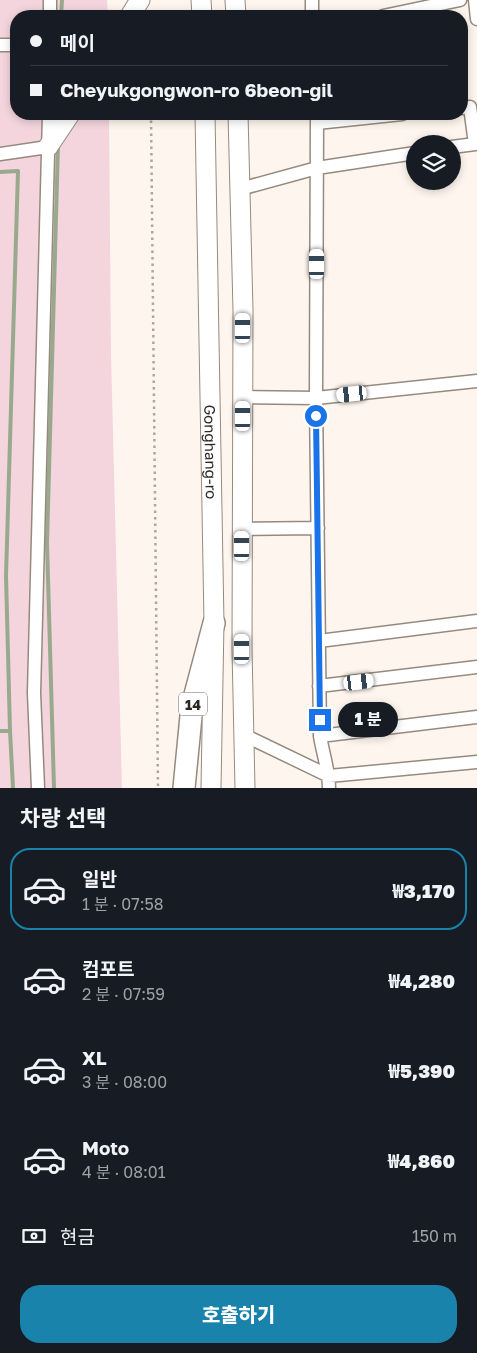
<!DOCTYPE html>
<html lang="ko">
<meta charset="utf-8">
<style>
body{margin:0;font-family:"Golos Text","Noto Sans KR",sans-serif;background:#20242c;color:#f1f3f6;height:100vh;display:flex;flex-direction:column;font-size:19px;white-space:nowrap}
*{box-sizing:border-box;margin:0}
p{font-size:16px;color:#9ea1a6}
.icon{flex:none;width:28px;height:28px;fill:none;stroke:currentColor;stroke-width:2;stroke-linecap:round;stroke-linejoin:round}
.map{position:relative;height:788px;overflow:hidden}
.sheet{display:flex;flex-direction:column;background:#171b24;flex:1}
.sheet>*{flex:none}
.top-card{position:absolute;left:10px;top:10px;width:458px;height:110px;border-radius:20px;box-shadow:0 2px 8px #0003;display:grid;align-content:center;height:110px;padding:0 20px;background:#171b24}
.controls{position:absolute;left:406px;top:135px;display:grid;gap:10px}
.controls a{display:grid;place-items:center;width:55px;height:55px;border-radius:50%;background:#171b24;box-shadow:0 2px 8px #0003;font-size:25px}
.end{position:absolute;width:22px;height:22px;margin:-11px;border:6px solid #1a73e8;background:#fff;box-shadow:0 0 0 2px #fff}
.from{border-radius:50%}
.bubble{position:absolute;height:35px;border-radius:18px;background:#171b24;box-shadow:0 2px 8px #0003;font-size:16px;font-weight:800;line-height:35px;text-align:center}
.car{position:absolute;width:15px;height:30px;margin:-15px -8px;border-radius:6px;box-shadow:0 0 4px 1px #0007;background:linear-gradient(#fff 24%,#345 0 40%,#fff 0 76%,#345 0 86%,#fff 0)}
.top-card b{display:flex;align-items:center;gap:18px;height:48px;font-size:19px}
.top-card b+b{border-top:1px solid #363941}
.top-card i{width:12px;height:12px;background:#f1f3f6}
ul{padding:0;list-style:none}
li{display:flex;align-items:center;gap:15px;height:82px;margin:0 10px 8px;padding:0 10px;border:2px solid transparent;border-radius:20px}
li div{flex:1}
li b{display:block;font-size:19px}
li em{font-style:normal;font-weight:800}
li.selected{border-color:#1983ac}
li>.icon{width:45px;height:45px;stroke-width:1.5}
h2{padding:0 20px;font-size:22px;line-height:60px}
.pay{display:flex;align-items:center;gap:12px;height:55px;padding:0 20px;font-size:19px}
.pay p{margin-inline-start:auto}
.action{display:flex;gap:10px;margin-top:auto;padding:10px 20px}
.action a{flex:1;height:58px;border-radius:20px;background:#1983ac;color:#fff;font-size:20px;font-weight:800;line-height:58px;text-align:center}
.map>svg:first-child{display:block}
.green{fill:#f4d5dd}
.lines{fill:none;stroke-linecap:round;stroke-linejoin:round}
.stream{stroke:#99a98d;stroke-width:4}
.street-casing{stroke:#968a7e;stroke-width:15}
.secondary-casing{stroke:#968a7e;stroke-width:21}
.primary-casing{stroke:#968a7e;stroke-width:24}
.path{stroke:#aca69f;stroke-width:2.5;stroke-dasharray:2.5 4;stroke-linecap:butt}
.street{stroke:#fff;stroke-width:12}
.secondary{stroke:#fff;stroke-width:19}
.primary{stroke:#fff;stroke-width:21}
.route{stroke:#1a73e8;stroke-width:6}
.labels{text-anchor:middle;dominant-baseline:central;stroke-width:5;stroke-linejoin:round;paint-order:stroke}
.shield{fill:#fff;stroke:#6c6865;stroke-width:1}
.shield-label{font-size:14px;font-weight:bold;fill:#2d2823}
.street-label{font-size:15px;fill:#2d2823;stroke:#fff}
</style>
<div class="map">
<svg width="477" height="788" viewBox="0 0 477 788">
<rect width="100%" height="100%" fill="#fef6ee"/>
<path class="green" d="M0,0H107L108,16H16V114H109L111,353L122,788H0Z"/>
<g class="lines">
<path class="stream" d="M61,16L62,0
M0,172L18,171L6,576L10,731H0
M10,731L13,788
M54,788L47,543L58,145"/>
<g class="street-casing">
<path id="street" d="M312,0V16
M475,0L477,19
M50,16V0
M383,16L460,0
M0,45H16
M317,114L316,398L320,736C323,754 329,771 329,788
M317,123L402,114
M452,147L475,144L470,107L461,108
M0,154L48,147
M240,189L317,168L415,153
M243,397L316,398L477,381
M242,529L318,528
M319,641L477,621
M319,686L477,667
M244,735L329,776L477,762
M320,736L477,717
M38,788L34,693L49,114"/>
</g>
<g class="secondary-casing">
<g id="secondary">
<path d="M201,0L202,16"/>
<path d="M235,0L236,16"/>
<path d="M130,16L140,0"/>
<path id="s1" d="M205,114L214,623L211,788"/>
<path d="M238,114L243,310L242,649L245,788"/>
<path d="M48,147L70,114"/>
</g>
</g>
<g class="primary-casing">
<path id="primary" d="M184,788L192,706L214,623"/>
</g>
<path class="path" d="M151,114L158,788"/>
<use href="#street" class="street"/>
<use href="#secondary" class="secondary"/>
<use href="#primary" class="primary"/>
</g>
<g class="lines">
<path class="route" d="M316,416L320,720"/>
</g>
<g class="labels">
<rect class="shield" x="179" y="692.5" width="28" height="23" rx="4"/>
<g class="shield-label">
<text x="193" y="704">14</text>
</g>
<g class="street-label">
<text stroke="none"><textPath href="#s1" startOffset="338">Gonghang-ro</textPath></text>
</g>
</g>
</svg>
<div class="controls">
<a><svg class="icon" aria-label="layers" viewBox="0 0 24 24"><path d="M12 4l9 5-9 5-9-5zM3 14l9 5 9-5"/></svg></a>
</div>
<i class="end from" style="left:316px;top:416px"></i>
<i class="end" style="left:320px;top:720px"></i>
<div class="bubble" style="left:338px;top:702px;width:60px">1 분</div>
<i class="car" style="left:317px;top:264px;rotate:0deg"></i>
<i class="car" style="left:243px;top:328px;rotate:0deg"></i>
<i class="car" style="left:352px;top:394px;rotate:264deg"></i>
<i class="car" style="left:243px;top:416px;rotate:0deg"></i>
<i class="car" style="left:242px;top:546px;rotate:0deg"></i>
<i class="car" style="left:242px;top:649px;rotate:0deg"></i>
<i class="car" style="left:359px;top:682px;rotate:83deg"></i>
<div class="top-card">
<b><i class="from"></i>메이</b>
<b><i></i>Cheyukgongwon-ro 6beon-gil</b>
</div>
</div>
<section class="sheet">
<h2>차량 선택</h2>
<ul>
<li class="selected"><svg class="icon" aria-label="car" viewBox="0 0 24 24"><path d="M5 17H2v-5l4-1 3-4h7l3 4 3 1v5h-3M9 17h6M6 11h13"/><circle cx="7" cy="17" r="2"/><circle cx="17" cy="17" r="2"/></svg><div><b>일반</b><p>1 분 · 07:58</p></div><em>₩3,170</em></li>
<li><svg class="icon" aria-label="car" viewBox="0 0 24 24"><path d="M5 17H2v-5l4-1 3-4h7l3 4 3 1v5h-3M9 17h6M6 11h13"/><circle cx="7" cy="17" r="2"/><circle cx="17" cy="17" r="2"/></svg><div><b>컴포트</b><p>2 분 · 07:59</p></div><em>₩4,280</em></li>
<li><svg class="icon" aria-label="car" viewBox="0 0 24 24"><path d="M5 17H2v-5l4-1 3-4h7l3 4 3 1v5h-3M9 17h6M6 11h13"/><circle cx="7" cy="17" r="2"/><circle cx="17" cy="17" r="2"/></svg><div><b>XL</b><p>3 분 · 08:00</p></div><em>₩5,390</em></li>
<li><svg class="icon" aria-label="car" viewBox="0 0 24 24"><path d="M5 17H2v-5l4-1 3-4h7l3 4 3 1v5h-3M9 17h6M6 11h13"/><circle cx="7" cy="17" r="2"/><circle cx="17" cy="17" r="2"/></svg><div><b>Moto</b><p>4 분 · 08:01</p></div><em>₩4,860</em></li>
</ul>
<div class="pay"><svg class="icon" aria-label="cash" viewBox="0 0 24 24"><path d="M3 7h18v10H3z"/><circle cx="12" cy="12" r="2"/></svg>현금<p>150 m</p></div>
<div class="action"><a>호출하기</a></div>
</section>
